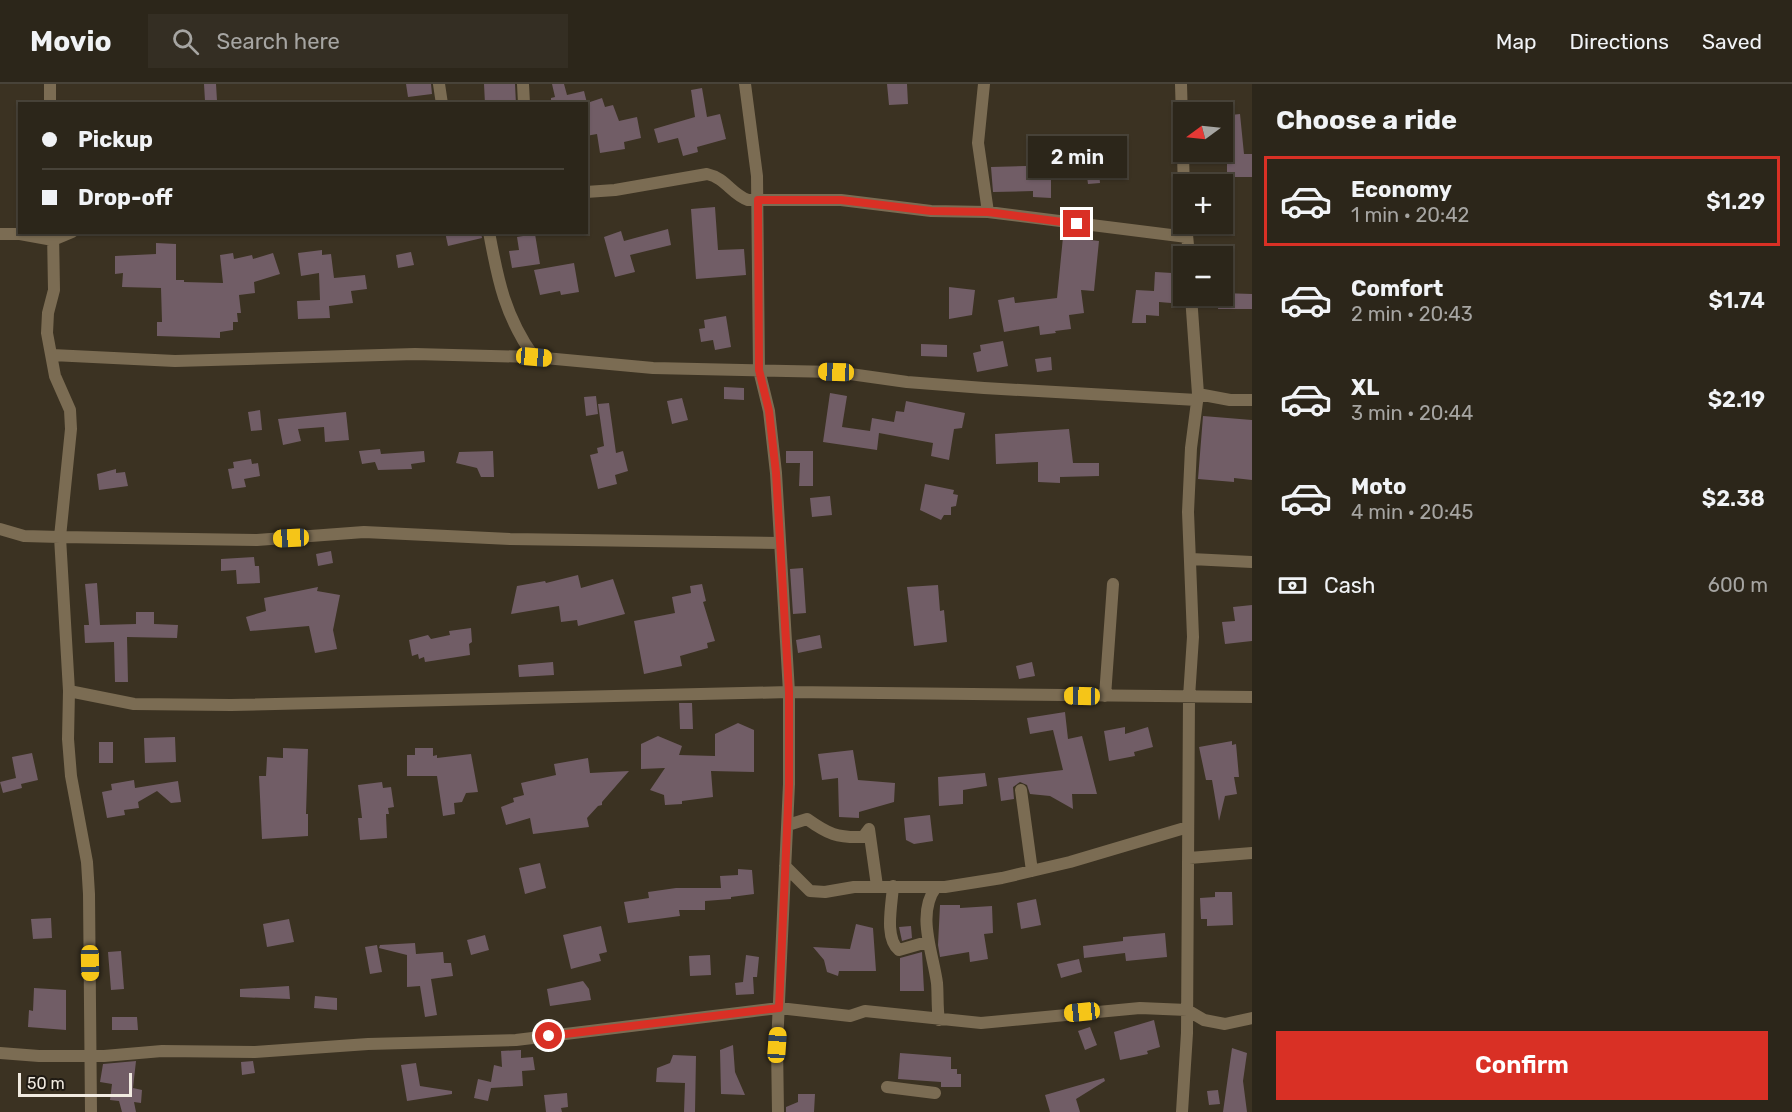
<!DOCTYPE html>
<meta charset="utf-8">
<style>
body{margin:0;font-family:Rubik,sans-serif;background:#342e23;color:#f1f3f6;height:100vh;display:flex;flex-direction:column;font-size:22px;white-space:nowrap}
*{box-sizing:border-box;margin:0}
p{font-size:20px;color:#a6a5a2}
.icon{flex:none;width:33px;height:33px;fill:none;stroke:currentColor;stroke-width:2;stroke-linecap:round;stroke-linejoin:round}
.map{position:relative;flex:1;overflow:hidden}
.details{display:flex;flex-direction:column;background:#2c261a;width:540px}
.details>*{flex:none}
.guide{position:absolute;left:18px;top:18px;width:570px;height:132px;border-radius:0px;box-shadow:0 2px 4px #0004,0 0 0 2px #484339;display:grid;align-content:center;height:132px;padding:0 24px;background:#2c261a}
.needle{width:39px;rotate:255deg}
.tools{position:absolute;left:1173px;top:18px;display:grid;gap:12px}
.tools a{display:grid;place-items:center;width:60px;height:60px;border-radius:0px;background:#2c261a;box-shadow:0 2px 4px #0004,0 0 0 2px #484339;font-size:30px}
.scale{position:absolute;left:18px;bottom:15px;width:114px;box-sizing:border-box;padding-left:6px;border:3px solid #f1ebe1;border-top:0;font-size:16px;line-height:21px;white-space:nowrap;color:#f1ebe1;-webkit-text-stroke:4px #1f1a13;paint-order:stroke}
.end{position:absolute;width:27px;height:27px;margin:-14px;border:8px solid #d93025;background:#fff;box-shadow:0 0 0 3px #fff}
.from{border-radius:50%}
.bubble{position:absolute;height:42px;border-radius:0px;background:#2c261a;box-shadow:0 2px 4px #0004,0 0 0 2px #484339;font-size:20px;font-weight:600;line-height:42px;text-align:center}
.car{position:absolute;width:18px;height:36px;margin:-18px -9px;border-radius:8px;box-shadow:0 0 4px 2px #0007;background:linear-gradient(#f5c518 24%,#345 0 40%,#f5c518 0 76%,#345 0 86%,#f5c518 0)}
.guide b{display:flex;align-items:center;gap:21px;height:57px;font-size:22px}
.guide b+b{border-top:2px solid #484339}
.guide i{width:15px;height:15px;background:#f1f3f6}
ul{padding:0;list-style:none}
li{display:flex;align-items:center;gap:18px;height:90px;margin:0 12px 9px;padding:0 12px;border:3px solid transparent;border-radius:0px}
li div{flex:1}
li b{display:block;font-size:22px}
li em{font-style:normal;font-weight:600}
li.selected{border-color:#d93025}
li>.icon{width:54px;height:54px;stroke-width:1.5}
h2{padding:0 24px;font-size:27px;line-height:72px}
.pay{display:flex;align-items:center;gap:15px;height:66px;padding:0 24px;font-size:22px}
.pay p{margin-inline-start:auto}
.button{display:flex;gap:12px;margin-top:auto;padding:12px 24px}
.button a{flex:1;height:69px;border-radius:0px;background:#d93025;color:#fff;font-size:24px;font-weight:600;line-height:69px;text-align:center}
header{display:flex;align-items:center;gap:36px;box-sizing:border-box;height:84px;padding:0 30px;background:#2c261a;border-bottom:2px solid #484339}
header strong{font-size:28px}
nav{display:flex;gap:33px;margin-inline-start:auto;font-size:21px}
.search{width:420px;height:54px;background:#342e23;display:flex;align-items:center;gap:15px;box-sizing:border-box;padding:0 21px;border-radius:0px;color:#a6a5a2;font-size:22px}
main{display:flex;flex:1;min-height:0}
.map>svg:first-child{display:block}
.building{fill:#715d66}
.lines{fill:none;stroke-linecap:round;stroke-linejoin:round}
.street{stroke:#7b6c53;stroke-width:12}
.route{stroke:#d93025;stroke-width:8}
</style>
<header>
<strong>Movio</strong>
<div class="search"><svg class="icon" aria-label="search" viewBox="0 0 24 24"><circle cx="10" cy="10" r="6"/><path d="M15 15l6 6"/></svg>Search here</div>
<nav><a>Map</a><a>Directions</a><a>Saved</a></nav>
</header>
<main>
<div class="map">
<svg width="1252" height="1028" viewBox="0 0 1252 1028">
<rect width="100%" height="100%" fill="#3b3222"/>
<path class="building" d="M204,0H216L217,17H205Z
M406,0H431L432,10L408,13Z
M484,0H515L516,20H485Z
M552,0H564L567,11L584,7L587,19L602,14L605,23L613,21L619,37L637,33L641,54L624,58L625,65L600,69L597,50L586,52V20H551V14L555,13Z
M887,0H907L908,20L889,21Z
M702,4L707,33L720,30L726,55L697,63L698,68L683,72L678,54L658,59L654,45L695,33L691,6Z
M1240,30L1244,70H1252V93H1227V60H1222V32Z
M1098,76L1100,99L1088,100L1085,78Z
M1026,82V86L1051,87V114L1033,113V107L993,108L991,83Z
M715,123L718,166L744,165L746,191L696,195L691,125Z
M668,145L671,161L630,171L635,188L615,193L604,153L621,147L624,157Z
M445,148H481L482,154L448,162Z
M535,150L540,180L512,184L509,167L519,166L517,153Z
M1063,153L1099,157L1094,207L1081,206L1084,229L1069,231L1071,245L1055,247L1056,249L1040,251L1039,242L1004,248L998,216L1014,213L1015,219L1057,214Z
M156,159L176,160V196H184V198L223,199L220,171L233,169L234,175L252,171L253,175L273,169L280,190L254,198L255,209L239,211L241,229H237L238,238H233V246L220,248V254L157,252V238H162L161,204L122,203L123,189L115,190V172L156,170Z
M322,166V171L331,170L334,194L365,191L367,205L351,207L353,219L329,222L330,234L298,235L297,217L320,216L319,189L301,192L298,169Z
M411,168L414,181L398,184L396,171Z
M574,179L579,208L561,211L560,207L540,211L534,186Z
M1155,188L1172,189L1171,219L1159,218V232L1146,231V239H1132L1136,206L1154,207Z
M949,203L975,206L972,231L949,235Z
M1222,209L1252,210V225H1218L1219,212Z
M726,232L731,263L715,266L713,256L701,258L699,245L705,244L704,236Z
M1003,257L1008,282L977,288L973,269L981,267L980,261Z
M921,260L947,261V273L921,272Z
M1051,273L1052,286L1037,288L1035,275Z
M724,303L744,304V316L724,315Z
M830,309L847,312L842,343L870,347L872,334L894,338L896,327L904,328L906,317L965,329L962,344L954,345L949,376L931,372L933,359L879,349L877,366L823,358Z
M596,312L598,330L586,332L584,313Z
M682,314L688,336L672,340L667,317Z
M609,319L616,369L623,367L628,387L615,391L617,400L598,405L590,371L598,369L597,364L604,362L598,320Z
M260,326L262,346L251,347L248,328Z
M346,328L349,356L325,358L324,343L298,345L301,357L283,361L278,335Z
M1203,332L1252,336V396L1234,394V398L1198,395Z
M1069,345L1073,379H1099V392L1060,393V399L1038,398V378L996,380L995,350Z
M380,365L381,370L424,367L425,378L411,380L412,385L378,386L375,378L362,380L359,367Z
M493,367L494,393H481L477,384L456,379L459,368Z
M786,367H813V402H799L800,379H786Z
M251,375L252,380L258,379L260,392L244,395L246,403L232,405L228,385L234,384L233,378Z
M116,385V389L125,388L128,402L99,406L97,390Z
M925,400L954,406L953,410L958,411L956,422L951,423V431H944L941,436L920,426Z
M830,412L832,431L812,433L810,414Z
M331,467L333,479L318,482L316,470Z
M254,473L255,482H259L260,499L237,500L236,486L221,487V475Z
M803,484L806,529L793,530L790,485Z
M578,491L581,504L613,495L625,530L578,542L577,536L561,538L559,522L511,530L517,502L545,497L546,499Z
M97,499L100,541L136,540V528H154V540L178,541L177,554L127,553L128,598H115L114,558L85,559L84,541H89L85,500Z
M702,500L706,517L703,518L715,557L707,559L708,564L680,572L682,582L644,590L634,537L675,529L672,513L691,509L690,502Z
M938,501L940,527L944,526L947,558L914,562L907,503Z
M318,503L317,507L340,511L333,546L337,565L315,569L309,542L250,547L246,533L266,527L264,514Z
M1252,521V557L1225,560L1222,538L1235,537L1233,523Z
M471,544L472,558L469,560L470,571L425,578L424,573L419,575L418,570L412,572L409,556L428,551L431,555L450,551L449,547Z
M820,551L822,564L798,569L796,556Z
M553,578L554,591L519,593L518,581Z
M1032,578L1035,592L1019,595L1016,582Z
M679,619H692L693,645H680Z
M1065,628L1068,655L1082,652L1097,710H1072L1073,725L1050,712L1030,710L1027,701L1020,698L1013,703L1014,715L1001,717L998,694L1063,686L1053,646L1030,650L1027,634Z
M738,639L754,646V688L711,687L713,713L682,717V720L665,721L664,711L650,706L665,684L641,685V660L658,652L682,662L679,671L715,672V650Z
M1125,643V650L1148,643L1153,663L1134,668L1135,672L1109,677L1104,647Z
M175,653L176,678L145,679L144,654Z
M1232,657V661L1236,660L1239,693H1234L1237,710L1225,712L1219,737L1212,696H1206L1199,663Z
M99,658H113V679H99Z
M283,664L308,665L306,730H308V752L262,755L259,692H266L267,673L283,674Z
M415,664H433V672L437,671V674L471,670L478,708L466,709L462,718L454,719L455,730L443,732L437,692H407V671H415Z
M853,666L858,696L895,699L894,718L859,728V734L839,733L838,694L822,696L818,670Z
M32,669L38,696L21,700L22,704L3,709L0,698L16,694L12,673Z
M588,674L590,689L629,687L602,718V721L598,722L587,734L589,743L533,750L530,734L506,741L501,723L514,718L513,714L524,711L521,699L556,691L554,680Z
M985,689L987,702L963,706V720L939,722L938,693Z
M134,696L135,704L178,697L181,718L171,719L157,707L138,718L139,724L124,726L125,731L107,734L102,708L112,706L111,700Z
M382,698L383,704L391,703L394,723L388,724L389,730H386L387,754L360,756L358,734H362L358,701Z
M930,731L933,757L914,760L906,756L904,734Z
M540,779L546,804L525,810L519,784Z
M738,785L752,786L754,810L731,813V815L705,817V826H679L680,832L628,839L624,818L649,814L648,808L676,804H721L720,792L738,791Z
M1215,808H1232L1233,841L1207,842V835H1201L1200,814L1215,813Z
M1036,815L1041,841L1021,845L1017,819Z
M940,821H960V824L992,822L993,849L984,850L988,875L970,878L969,868L940,873L938,861Z
M51,834L52,854L33,855L31,835Z
M289,835L294,858L267,863L263,840Z
M856,840L873,844L876,887H839L838,892L827,888L824,876L813,863L850,865Z
M601,842L607,868L599,870L601,877L571,885L563,851Z
M911,842L912,854L902,857L899,843Z
M1165,849L1167,873L1126,877L1125,869L1084,874L1083,862L1123,857V853Z
M485,851L489,866L471,871L467,856Z
M415,859L416,870L443,868L444,879H451L453,892L431,895L437,931L425,933L420,902L407,903V871L379,864L380,861Z
M377,861L382,888L370,890L365,863Z
M121,867L124,905L111,906L108,868Z
M922,868L924,907H900V874Z
M710,871L711,891L690,892L689,872Z
M746,871L759,873L757,893H753L754,910L736,911L735,899L743,898Z
M1079,875L1082,888L1061,894L1057,880Z
M583,897L589,905L591,916L550,922L547,905Z
M289,902L290,915L240,913V905Z
M34,904L66,906V946L28,943L29,926L33,927Z
M315,912L337,914V926L314,924Z
M112,933H137L138,946H112Z
M1154,936L1160,963L1147,967L1148,970L1120,976L1114,948Z
M1090,943L1097,961L1085,966L1078,947Z
M733,961L735,988L745,1011L721,1010L720,966Z
M1232,964L1247,969L1243,997L1247,1028H1223Z
M521,966V974L533,973L535,986L522,987L523,1002L491,1004L488,1017L474,1014L478,995L491,998L494,981L502,983L501,967Z
M900,969L951,973V985H957V990H961V1003H941V998L898,995Z
M673,971L696,972L695,1028H684L685,999L656,998L657,984L670,979Z
M136,977L133,1004L142,1006L141,1019L134,1018L136,1028H122L119,1017L110,1016L112,1000L100,998L103,980Z
M253,977L255,989L242,991L241,978Z
M416,979L420,1002L452,1007V1010L407,1017L401,981Z
M1104,994L1105,997L1076,1015L1080,1028H1050L1045,1011Z
M1218,1006L1220,1020L1209,1021L1207,1007Z
M567,1009L568,1023L561,1024L562,1028H546L544,1011Z
M798,1010H815L814,1028H786V1023L798,1018Z"/>
<g class="lines">
<path class="street" d="M50,0V20
M439,0L442,20
M523,0L524,20
M745,0L757,92L759,286L769,327L776,389L789,608V700L777,961L778,1028
M984,0L978,59L988,128
M1181,0L1184,106
M586,108L615,106L707,90C726,94 731,110 748,116H841L931,127L988,128L1187,153
M1186,140L1189,172
M53,148L54,206L48,229L47,249L55,292L70,326L71,345L60,453L69,607L68,655L71,692L87,778L89,810L91,1028
M489,148C498,197 505,232 534,273
M0,150H20L53,156L72,148
M52,271L175,277L415,270L534,273L653,284L836,288L907,298L984,304L1197,316
M1198,310L1230,316H1252
M0,445L24,452L60,453L257,456L364,448L510,455L780,459
M1191,475L1252,478
M69,607L134,620L231,621L789,608L1252,613
M1105,612L1113,500
M1021,706L1032,787
M788,741L807,735C828,750 837,754 863,753L869,745L877,802
M1189,774L1252,769
M785,782L810,807L825,808L854,803H945L1002,794L1070,778L1188,743
M893,802C892,820 884,854 899,866L927,858
M936,803C916,830 933,869 937,899C938,911 937,924 939,936
M0,969L39,972H104L162,967L255,968L368,960L516,956L779,924L850,932L865,927L981,939L1140,924L1187,926L1204,936L1225,940L1252,934
M887,1003L935,1009
M1182,1028L1187,949L1189,613L1193,553L1188,428L1191,364L1198,310L1191,212"/>
</g>
<g class="lines">
<path class="route" d="M549,952L779,924L789,700V608L776,389L769,327L759,286L758,116H841L931,127L988,128L1077,140"/>
</g>
</svg>
<div class="tools">
<a><svg class="needle" viewBox="-14 -14 28 28"><path d="M0-13l5 13h-10z" fill="#e53935"/><path d="M0 13l5-13h-10z" fill="#a6a5a2"/></svg></a>
<a>+</a>
<a>−</a>
</div>
<div class="scale">50 m</div>
<i class="end from" style="left:549px;top:952px"></i>
<i class="end" style="left:1077px;top:140px"></i>
<div class="bubble" style="left:1028px;top:52px;width:99px">2 min</div>
<i class="car" style="left:534px;top:273px;rotate:95deg"></i>
<i class="car" style="left:836px;top:288px;rotate:272deg"></i>
<i class="car" style="left:291px;top:454px;rotate:267deg"></i>
<i class="car" style="left:1082px;top:612px;rotate:271deg"></i>
<i class="car" style="left:90px;top:879px;rotate:179deg"></i>
<i class="car" style="left:1082px;top:928px;rotate:264deg"></i>
<i class="car" style="left:777px;top:961px;rotate:4deg"></i>
<div class="guide">
<b><i class="from"></i>Pickup</b>
<b><i></i>Drop-off</b>
</div>
</div>
<section class="details">
<h2>Choose a ride</h2>
<ul>
<li class="selected"><svg class="icon" aria-label="car" viewBox="0 0 24 24"><path d="M5 17H2v-5l4-1 3-4h7l3 4 3 1v5h-3M9 17h6M6 11h13"/><circle cx="7" cy="17" r="2"/><circle cx="17" cy="17" r="2"/></svg><div><b>Economy</b><p>1 min · 20:42</p></div><em>$1.29</em></li>
<li><svg class="icon" aria-label="car" viewBox="0 0 24 24"><path d="M5 17H2v-5l4-1 3-4h7l3 4 3 1v5h-3M9 17h6M6 11h13"/><circle cx="7" cy="17" r="2"/><circle cx="17" cy="17" r="2"/></svg><div><b>Comfort</b><p>2 min · 20:43</p></div><em>$1.74</em></li>
<li><svg class="icon" aria-label="car" viewBox="0 0 24 24"><path d="M5 17H2v-5l4-1 3-4h7l3 4 3 1v5h-3M9 17h6M6 11h13"/><circle cx="7" cy="17" r="2"/><circle cx="17" cy="17" r="2"/></svg><div><b>XL</b><p>3 min · 20:44</p></div><em>$2.19</em></li>
<li><svg class="icon" aria-label="car" viewBox="0 0 24 24"><path d="M5 17H2v-5l4-1 3-4h7l3 4 3 1v5h-3M9 17h6M6 11h13"/><circle cx="7" cy="17" r="2"/><circle cx="17" cy="17" r="2"/></svg><div><b>Moto</b><p>4 min · 20:45</p></div><em>$2.38</em></li>
</ul>
<div class="pay"><svg class="icon" aria-label="cash" viewBox="0 0 24 24"><path d="M3 7h18v10H3z"/><circle cx="12" cy="12" r="2"/></svg>Cash<p>600 m</p></div>
<div class="button"><a>Confirm</a></div>
</section>
</main>
